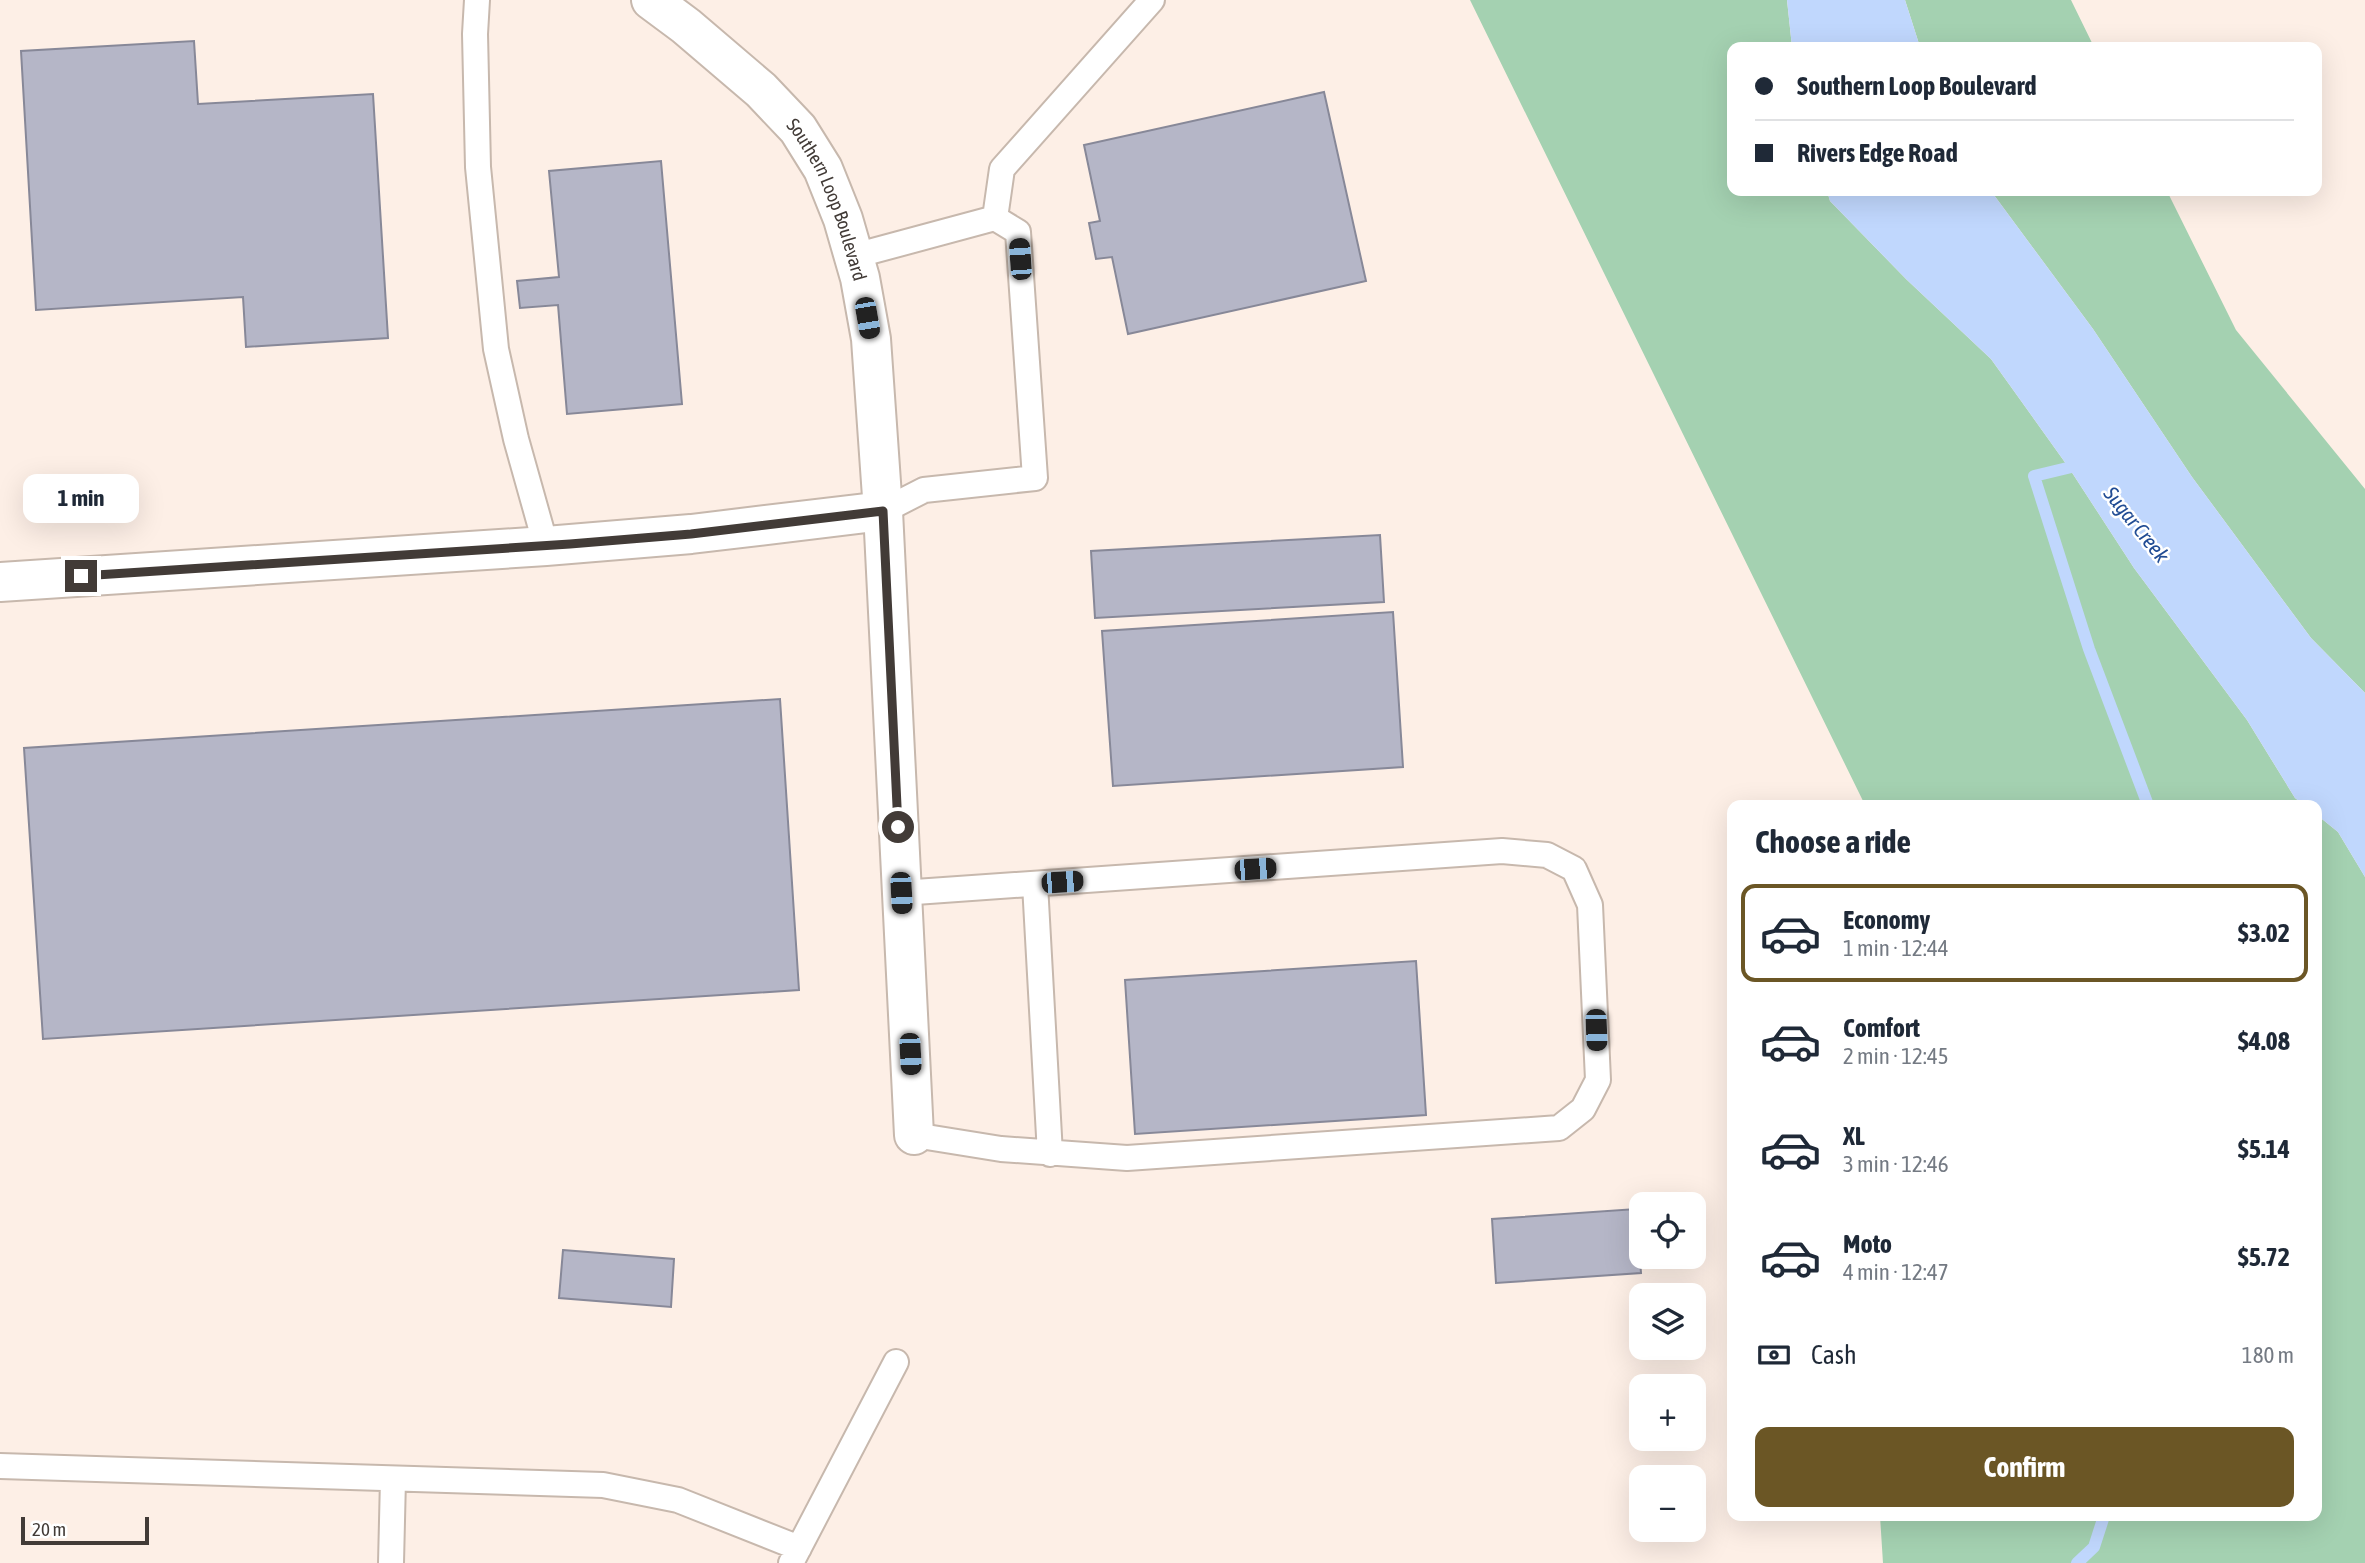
<!DOCTYPE html>
<meta charset="utf-8">
<style>
body{margin:0;font-family:"Asap Condensed",sans-serif;background:#f2f2f3;color:#1f2937;height:100vh;display:flex;flex-direction:column;font-size:26px;white-space:nowrap}
*{box-sizing:border-box;margin:0}
p{font-size:23px;color:#747a83}
.icon{flex:none;width:38px;height:38px;fill:none;stroke:currentColor;stroke-width:2;stroke-linecap:round;stroke-linejoin:round}
.map{position:relative;flex:1;overflow:hidden}
.drawer{position:absolute;left:1727px;top:800px;width:595px;height:721px;display:flex;flex-direction:column;background:#fff;border-radius:14px;box-shadow:0 7px 28px #0002}
.drawer>*{flex:none}
.top-card{position:absolute;left:1727px;top:42px;width:595px;height:154px;border-radius:14px;box-shadow:0 7px 28px #0002;display:grid;align-content:center;height:154px;padding:0 28px;background:#fff}
.buttons{position:absolute;left:1629px;top:1192px;display:grid;gap:14px}
.buttons a{display:grid;place-items:center;width:77px;height:77px;border-radius:14px;background:#fff;box-shadow:0 7px 28px #0002;font-size:35px}
.scale{position:absolute;left:21px;bottom:18px;width:128px;box-sizing:border-box;padding-left:7px;border:4px solid #423b37;border-top:0;font-size:19px;line-height:24px;white-space:nowrap;color:#423b37;-webkit-text-stroke:5px #fff;paint-order:stroke}
.end{position:absolute;width:32px;height:32px;margin:-16px;border:9px solid #423b37;background:#fff;box-shadow:0 0 0 4px #fff}
.from{border-radius:50%}
.bubble{position:absolute;height:49px;border-radius:14px;background:#fff;box-shadow:0 7px 28px #0002;font-size:23px;font-weight:700;line-height:49px;text-align:center}
.car{position:absolute;width:21px;height:42px;margin:-21px -10px;border-radius:9px;box-shadow:0 0 5px 2px #0007;background:linear-gradient(#222 24%,#8ab4d8 0 40%,#222 0 76%,#8ab4d8 0 86%,#222 0)}
.top-card b{display:flex;align-items:center;gap:24px;height:66px;font-size:26px}
.top-card b+b{border-top:2px solid #e0e1e3}
.top-card i{width:18px;height:18px;background:#1f2937}
ul{padding:0;list-style:none}
li{display:flex;align-items:center;gap:21px;height:98px;margin:0 14px 10px;padding:0 14px;border:4px solid transparent;border-radius:14px}
li div{flex:1}
li b{display:block;font-size:26px}
li em{font-style:normal;font-weight:700}
li.on{border-color:#6b5625}
li>.icon{width:63px;height:63px;stroke-width:1.5}
h2{padding:0 28px;font-size:32px;line-height:84px}
.pay{display:flex;align-items:center;gap:18px;height:77px;padding:0 28px;font-size:26px}
.pay p{margin-inline-start:auto}
.cta{display:flex;gap:14px;margin-top:auto;padding:14px 28px}
.cta a{flex:1;height:80px;border-radius:14px;background:#6b5625;color:#fff;font-size:28px;font-weight:700;line-height:80px;text-align:center}
.map>svg:first-child{display:block}
.green{fill:#a4d1b1}
.water{fill:#c0d7fd}
.lines{fill:none;stroke-linecap:round;stroke-linejoin:round}
.stream{stroke:#c0d7fd;stroke-width:12}
.building{fill:#b5b6c7;stroke:#878898;stroke-width:2}
.service-casing{stroke:#c7b8ad;stroke-width:28}
.minor-casing{stroke:#c7b8ad;stroke-width:42}
.service{stroke:#fff;stroke-width:24}
.minor{stroke:#fff;stroke-width:38}
.route{stroke:#423b37;stroke-width:9}
.labels{text-anchor:middle;dominant-baseline:central;stroke-width:5;stroke-linejoin:round;paint-order:stroke}
.street-label{font-size:19px;fill:#423b37;stroke:#fff}
.water-label{font-size:21px;font-style:italic;fill:#214c94;stroke:#fff}
</style>
<div class="map">
<svg width="2365" height="1563" viewBox="0 0 2365 1563">
<rect width="100%" height="100%" fill="#fdefe6"/>
<path class="green" d="M1470,0H1787L1792,47H1732V191H1827L1830,201L1906,279L1991,359L2069,468L2134,568L2247,720L2295,798L2304,805H1865Z
M1905,0H2071L2094,47H1920Z
M1991,191H2167L2236,330L2365,489V693L2311,638L2192,477L2093,329Z
M2317,815L2338,832L2365,877V1563H1883L1880,1516H2317Z"/>
<path class="water" d="M1787,0H1905L1920,47H1792Z
M1827,191H1991L2093,329L2192,477L2311,638L2365,693V877L2338,832L2317,815V805H2304L2295,798L2247,720L2134,568L2069,468L1991,359L1906,279L1830,201Z"/>
<g class="lines">
<path class="stream" d="M2084,464L2034,476L2089,649L2148,805
M2077,1563L2094,1547L2104,1516"/>
</g>
<path class="building" d="M194,41L198,104L373,94L388,338L246,347L243,297L36,310L21,51Z
M1324,92L1366,281L1128,334L1112,257L1096,259L1089,223L1100,221L1084,145Z
M661,161L682,404L567,414L558,305L520,308L517,281L559,277L549,171Z
M1380,535L1384,602L1095,618L1091,551Z
M1393,612L1403,767L1113,786L1102,631Z
M780,699L799,990L43,1039L24,748Z
M1416,961L1426,1115L1135,1134L1125,980Z
M1636,1209L1641,1273L1496,1283L1492,1219Z
M563,1250L674,1259L671,1307L559,1298Z"/>
<g class="lines">
<g class="service-casing">
<path id="service" d="M477,0L475,34L478,167L496,349L516,439L546,546
M995,218L1002,169L1152,0
M854,256L995,218L1018,232L1035,478L924,490L883,511
M1035,884L1050,1154
M901,893L1502,851L1547,855L1574,869L1590,905L1598,1080L1583,1109L1559,1128L1127,1158L1001,1149L914,1135
M0,1466L603,1485L678,1500L799,1548
M391,1563L393,1479
M791,1563L896,1362"/>
</g>
<g class="minor-casing">
<g id="minor">
<path id="s1" d="M651,0L686,26L761,90L798,129L823,169L843,219L860,278L871,339L883,511L914,1135"/>
<path d="M0,582L546,546L691,534L883,511"/>
</g>
</g>
<use href="#service" class="service"/>
<use href="#minor" class="minor"/>
</g>
<g class="lines">
<path class="route" d="M81,576L570,544L691,534L883,511L898,827"/>
</g>
<g class="labels">
<g class="street-label">
<text stroke="none"><textPath href="#s1" startOffset="273">Southern Loop Boulevard</textPath></text>
</g>
<g class="water-label">
<text transform="translate(2137 524) rotate(51)">Sugar Creek</text>
</g>
</g>
</svg>
<div class="buttons">
<a><svg class="icon" aria-label="locate" viewBox="0 0 24 24"><circle cx="12" cy="12" r="6"/><path d="M12 2v4M12 18v4M2 12h4M18 12h4"/></svg></a>
<a><svg class="icon" aria-label="layers" viewBox="0 0 24 24"><path d="M12 4l9 5-9 5-9-5zM3 14l9 5 9-5"/></svg></a>
<a>+</a>
<a>−</a>
</div>
<div class="scale">20 m</div>
<i class="end from" style="left:898px;top:827px"></i>
<i class="end" style="left:81px;top:576px"></i>
<div class="bubble" style="left:23px;top:474px;width:116px">1 min</div>
<i class="car" style="left:1020px;top:259px;rotate:356deg"></i>
<i class="car" style="left:867px;top:318px;rotate:170deg"></i>
<i class="car" style="left:1255px;top:869px;rotate:86deg"></i>
<i class="car" style="left:1062px;top:882px;rotate:86deg"></i>
<i class="car" style="left:901px;top:893px;rotate:177deg"></i>
<i class="car" style="left:1596px;top:1030px;rotate:178deg"></i>
<i class="car" style="left:910px;top:1054px;rotate:177deg"></i>
<div class="top-card">
<b><i class="from"></i>Southern Loop Boulevard</b>
<b><i></i>Rivers Edge Road</b>
</div>
<section class="drawer">
<h2>Choose a ride</h2>
<ul>
<li class="on"><svg class="icon" aria-label="car" viewBox="0 0 24 24"><path d="M5 17H2v-5l4-1 3-4h7l3 4 3 1v5h-3M9 17h6M6 11h13"/><circle cx="7" cy="17" r="2"/><circle cx="17" cy="17" r="2"/></svg><div><b>Economy</b><p>1 min · 12:44</p></div><em>$3.02</em></li>
<li><svg class="icon" aria-label="car" viewBox="0 0 24 24"><path d="M5 17H2v-5l4-1 3-4h7l3 4 3 1v5h-3M9 17h6M6 11h13"/><circle cx="7" cy="17" r="2"/><circle cx="17" cy="17" r="2"/></svg><div><b>Comfort</b><p>2 min · 12:45</p></div><em>$4.08</em></li>
<li><svg class="icon" aria-label="car" viewBox="0 0 24 24"><path d="M5 17H2v-5l4-1 3-4h7l3 4 3 1v5h-3M9 17h6M6 11h13"/><circle cx="7" cy="17" r="2"/><circle cx="17" cy="17" r="2"/></svg><div><b>XL</b><p>3 min · 12:46</p></div><em>$5.14</em></li>
<li><svg class="icon" aria-label="car" viewBox="0 0 24 24"><path d="M5 17H2v-5l4-1 3-4h7l3 4 3 1v5h-3M9 17h6M6 11h13"/><circle cx="7" cy="17" r="2"/><circle cx="17" cy="17" r="2"/></svg><div><b>Moto</b><p>4 min · 12:47</p></div><em>$5.72</em></li>
</ul>
<div class="pay"><svg class="icon" aria-label="cash" viewBox="0 0 24 24"><path d="M3 7h18v10H3z"/><circle cx="12" cy="12" r="2"/></svg>Cash<p>180 m</p></div>
<div class="cta"><a>Confirm</a></div>
</section>
</div>
